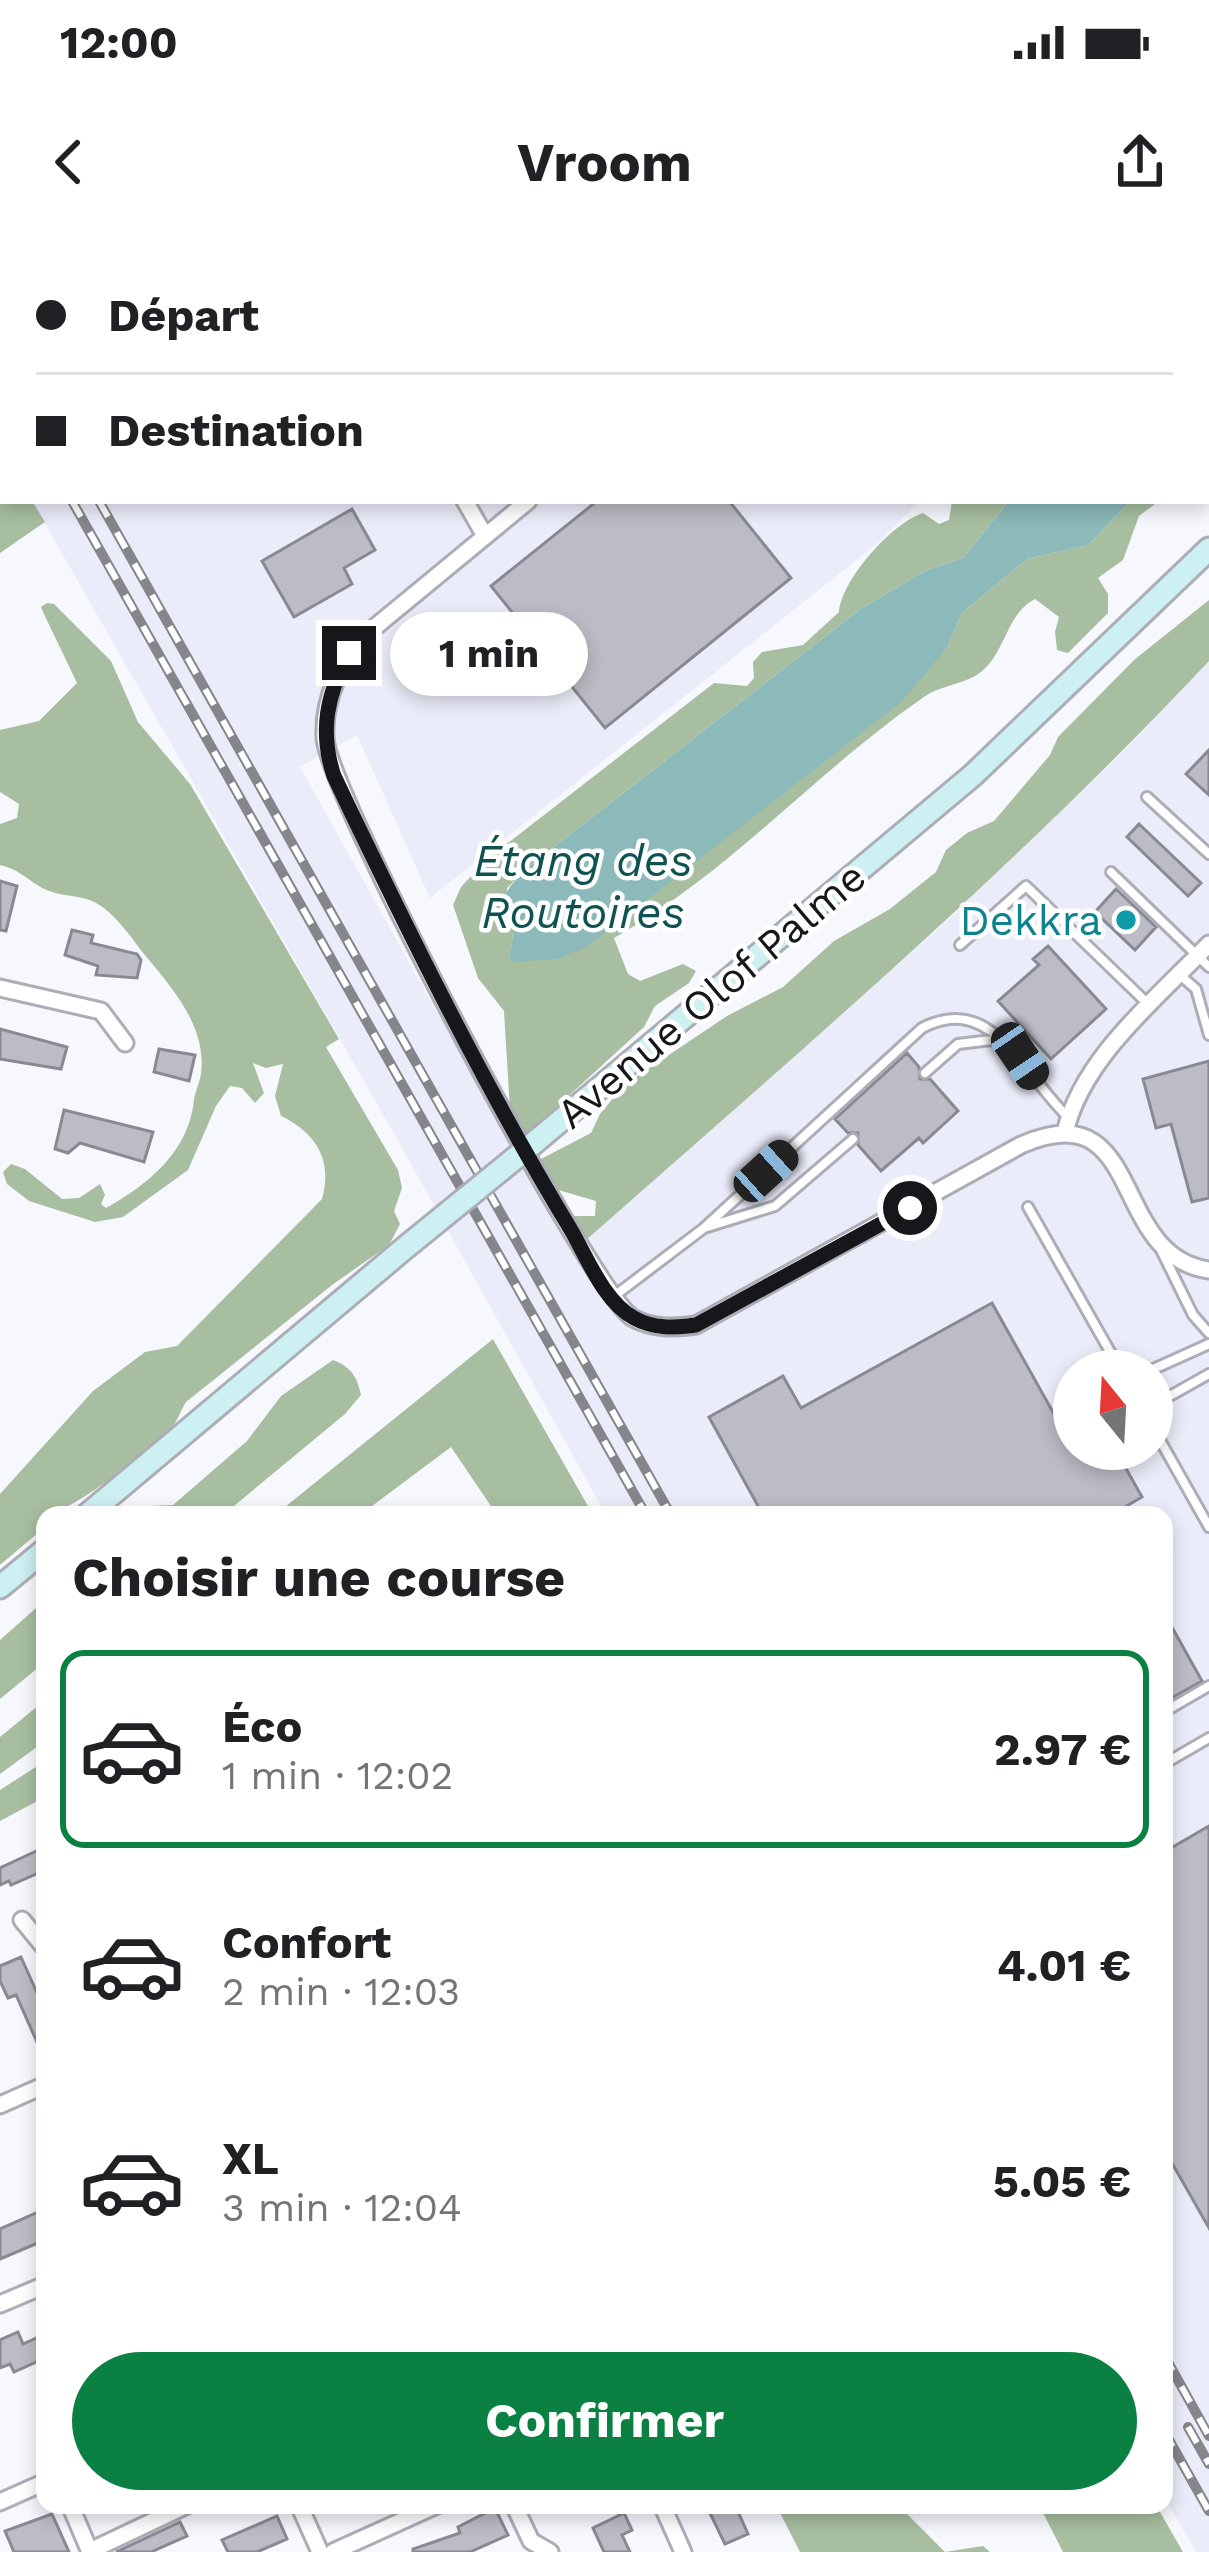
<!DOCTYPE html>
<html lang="fr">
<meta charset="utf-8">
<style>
body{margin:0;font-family:"Work Sans",sans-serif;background:#f2f2f2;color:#202124;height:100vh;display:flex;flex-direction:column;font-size:45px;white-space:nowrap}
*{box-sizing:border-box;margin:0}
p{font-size:39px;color:#757577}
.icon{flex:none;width:66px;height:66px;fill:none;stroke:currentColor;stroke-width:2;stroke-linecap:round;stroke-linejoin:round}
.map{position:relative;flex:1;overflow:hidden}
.side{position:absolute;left:36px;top:1266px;width:1137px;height:1008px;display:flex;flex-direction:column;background:#fff;border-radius:24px;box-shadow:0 6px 18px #0003}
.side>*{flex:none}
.guide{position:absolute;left:0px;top:0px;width:1209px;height:264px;box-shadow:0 6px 18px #0003;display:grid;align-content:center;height:264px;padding:0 36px;background:#fff}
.needle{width:78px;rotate:342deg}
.fabs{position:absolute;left:1053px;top:1110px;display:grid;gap:24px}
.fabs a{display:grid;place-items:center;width:120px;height:120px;border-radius:50%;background:#fff;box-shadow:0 6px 18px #0003;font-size:60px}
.end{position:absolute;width:54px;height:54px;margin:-27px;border:15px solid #16171a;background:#fff;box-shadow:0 0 0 6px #fff}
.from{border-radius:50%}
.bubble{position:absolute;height:84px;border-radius:42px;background:#fff;box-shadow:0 6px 18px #0003;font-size:39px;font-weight:700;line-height:84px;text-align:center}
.car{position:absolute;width:36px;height:72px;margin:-36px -18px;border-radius:15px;box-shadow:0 0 9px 3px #0007;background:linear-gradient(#222 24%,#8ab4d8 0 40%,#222 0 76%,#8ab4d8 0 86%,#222 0)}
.guide b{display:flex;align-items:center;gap:42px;height:114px;font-size:45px}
.guide b+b{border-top:3px solid #e0e0e0}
.guide i{width:30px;height:30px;background:#202124}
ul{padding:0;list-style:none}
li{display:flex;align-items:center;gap:36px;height:198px;margin:0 24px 18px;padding:0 12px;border:6px solid transparent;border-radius:24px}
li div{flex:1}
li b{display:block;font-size:45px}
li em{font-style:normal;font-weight:700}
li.current{border-color:#0b8043}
li>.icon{width:108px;height:108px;stroke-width:1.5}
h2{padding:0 36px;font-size:54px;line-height:144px}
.primary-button{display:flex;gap:24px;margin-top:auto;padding:24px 36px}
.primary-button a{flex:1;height:138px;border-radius:72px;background:#0b8043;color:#fff;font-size:48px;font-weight:700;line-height:138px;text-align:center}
.status{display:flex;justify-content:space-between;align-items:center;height:84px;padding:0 60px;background:#fff;direction:ltr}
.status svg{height:33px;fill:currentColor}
header{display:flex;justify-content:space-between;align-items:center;height:156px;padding:0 36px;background:#fff;font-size:54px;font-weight:700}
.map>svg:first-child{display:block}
.built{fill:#eaecf9;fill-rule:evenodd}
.forest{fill:#a7bea0}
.water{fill:#8cb9b9}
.building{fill:#bbbcc5;stroke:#888992;stroke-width:3}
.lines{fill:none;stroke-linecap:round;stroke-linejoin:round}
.lane-casing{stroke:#acadb6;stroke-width:14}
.street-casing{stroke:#acadb6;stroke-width:21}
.secondary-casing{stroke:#acadb6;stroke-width:27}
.lane{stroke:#fff;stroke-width:8}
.street{stroke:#fff;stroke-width:15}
.secondary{stroke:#cdf0f2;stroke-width:21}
.rail-casing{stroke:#85868b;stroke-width:10}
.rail{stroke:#fff;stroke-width:6;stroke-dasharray:18;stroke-linecap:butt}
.secondary-bridge-casing{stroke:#acadb6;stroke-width:27;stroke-linecap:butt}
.secondary-bridge{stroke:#cdf0f2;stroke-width:21}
.route{stroke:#16171a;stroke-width:15}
.culture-dot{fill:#0f9aa8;stroke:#fff;stroke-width:4.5}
.labels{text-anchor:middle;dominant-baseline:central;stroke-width:9;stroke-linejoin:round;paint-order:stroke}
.culture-label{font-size:42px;fill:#0d838f;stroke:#fff;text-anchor:end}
.street-label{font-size:42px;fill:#16171a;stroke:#fff}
.water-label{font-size:45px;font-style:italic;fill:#105252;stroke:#fff}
</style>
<div class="status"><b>12:00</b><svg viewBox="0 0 49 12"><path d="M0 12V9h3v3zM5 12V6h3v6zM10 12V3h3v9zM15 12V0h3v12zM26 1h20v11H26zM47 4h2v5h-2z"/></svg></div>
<header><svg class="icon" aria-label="back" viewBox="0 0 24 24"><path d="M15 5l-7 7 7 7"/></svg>Vroom<svg class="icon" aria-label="share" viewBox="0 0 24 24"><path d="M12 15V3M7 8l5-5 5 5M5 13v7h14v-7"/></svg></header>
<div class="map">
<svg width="1209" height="2312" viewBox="0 0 1209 2312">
<rect width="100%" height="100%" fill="#f7f8fe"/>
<path class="built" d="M0,0H1185L3,3V210Z
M32,261H920L877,304L430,658L357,495L300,527L571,1012L934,693L1127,508L1209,421V2312H1196L1164,2257V1275H606L401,906ZM1074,1131H1152V1209H1074Z"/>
<path class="forest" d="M0,205L3,261H32L45,282L0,313Z
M952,261H1009L963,318L925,331L862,368L532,624L507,648L514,693L509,715L588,706L947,408L962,373L1027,319L1088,305L1131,261H1159L1139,276L1123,320L1098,338L1108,354V373L1068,413L1057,410L1055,392L1059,377L1035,359C1004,375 1006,418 975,436C959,445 939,446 924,457C814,533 733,630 614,698L628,734L640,741L683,724L696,731L689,743L655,766L644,787L525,896L510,870L504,771L478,738L453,665L461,647L486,620L714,443L747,446L754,438L753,422L762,412L803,405L839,372C842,339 892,283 923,273L939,284L949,280Z
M1209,360V421C1015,628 799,812 586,1000L572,976H595L596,961L555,949L539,920L591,893L600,874L624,845L727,776L783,747L834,701L890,669L916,648L936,632L946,610L967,593L994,581L1050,515L1058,497L1134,420Z
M47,363L54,364L111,421L138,482L190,544L339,799L326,807L398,930L402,948L394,971L400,984L389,1005L332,1045L186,1162C181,1170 177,1181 172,1188C155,1208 67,1275 45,1275V1287L0,1325V1254L93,1151L145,1112L177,1106L322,959C333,920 316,893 281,876L275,856L283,824L266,828L253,823L264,853L255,863L242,848L230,846L216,866L188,930L123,977L95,982L29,961L7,944L3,932L11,924L25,929L62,959L79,958L100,944L105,955L101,964L106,968C149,944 189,911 194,860C195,851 200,842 201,833C207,790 175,751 149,720C134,702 114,670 92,661C75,654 56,657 39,646C24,637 18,629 0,625V584L17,578L19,564L0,552V490L39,481L77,443L43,372L41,367Z
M493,1099L593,1275H497L451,1207L360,1275H275Z
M333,1120C351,1127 357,1136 361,1155L345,1174L223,1275H141L151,1266L173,1265L247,1201L281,1156Z
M45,1360V1422L0,1459V1400Z
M45,1460V1501L0,1534V1497Z
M45,1521V1557L0,1581V1550Z
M776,2265H874L877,2272L906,2273L945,2312L983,2306L990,2312H800Z
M1039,2265H1156L1183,2312H1063Z"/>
<path class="water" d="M1009,261H1131L1088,305L1027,319L962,373L947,408L901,462L588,706L558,719L512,722L509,715L514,693C496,656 505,650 532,624L862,368L925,331L963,318Z"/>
<path class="building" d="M597,261H729L791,338L605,488L491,346Z
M352,269L375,310L344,328L352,344L294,377L262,321Z
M1209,510V555L1186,534Z
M1139,584L1201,643L1188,656L1127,597Z
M0,641L17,646L6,691L0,690Z
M1116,649L1156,687L1135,710L1095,672Z
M72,690L93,695L91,703L137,714L141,720L137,738L96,735L98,726L65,715Z
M1048,706L1106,769L1051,819L998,761L1039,725L1033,719Z
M0,789L67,807L61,829L0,819Z
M159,809L195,815L189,841L154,832Z
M907,813L919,827L920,839H930L958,871L923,903L919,898L881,931L858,905V893H848L835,879Z
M1209,821V958L1192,962L1171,884L1156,888L1143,839Z
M64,870L153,892L144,922L80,903L68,913L55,909Z
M992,1063L1078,1217L1092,1209H1115L1142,1257L1111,1275H763L709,1177L783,1136L801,1168Z
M1164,1373L1202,1441L1164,1462Z
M1209,1586V1988L1164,1909V1612Z
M45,1607V1630L11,1645L9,1641L0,1645V1628Z
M21,1717L38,1755L45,1752V1820L16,1755L8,1758L0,1741V1726Z
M45,1969V2000L0,2019V1989Z
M18,2092L23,2104L45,2094V2118L14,2132L10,2124L0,2128V2100Z
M706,2265H735L748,2294L725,2304Z
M495,2268L508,2295L470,2312H413V2309L460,2293L458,2287Z
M624,2273L632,2290L622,2295L630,2312H604L593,2288Z
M52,2274L69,2312H14L5,2291Z
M277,2276L287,2299L257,2312H228L222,2300Z
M180,2282L187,2296L151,2312H116Z"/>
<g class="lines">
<g class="lane-casing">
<path id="lane" d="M1065,0L1073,3
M1147,557L1209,614
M1111,632L1209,727
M960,705L1026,646L1147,763
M1181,736L1196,749L1209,795
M925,833L958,804L1000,799C1026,822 1042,852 1067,876
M1028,967L1121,1131
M704,988L922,788C951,773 976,776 1000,799
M1161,1010L1193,1075L1209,1093
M613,1057L704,988L775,966L853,899
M1149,1131L1209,1104
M1152,1166L1209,1134
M1152,1186L1209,1287
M1164,1472L1209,1446
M1164,1524L1209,1498"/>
</g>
<g class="street-casing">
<path id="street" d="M319,0L321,3
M843,3L846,0
M465,261L485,296
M528,261L369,392C341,422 323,456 325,498C328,554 591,1054 633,1078C653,1089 674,1088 696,1085L1021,905C1146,850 1108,1016 1209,1030
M0,748L101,771L125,803
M1065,893C1081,819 1158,757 1209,704
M22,1680L45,1708
M0,1865L45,1845
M0,2064L45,2045
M0,2262L45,2242
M70,2265L90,2312
M299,2265L320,2312
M514,2265L531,2301L550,2312
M662,2265L683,2312
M90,2311L187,2265
M333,2312L437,2265"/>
</g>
<g class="secondary-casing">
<path id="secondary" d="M535,902L973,535L1209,309
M87,1275L406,1007
M0,1347L45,1310"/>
</g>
<use href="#lane" class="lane"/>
<use href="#street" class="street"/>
<use href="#secondary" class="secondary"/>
<g class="rail-casing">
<path id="rail" d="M0,64L3,69
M0,87L3,92
M0,134L3,139
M72,261L646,1275
M99,261L671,1275
M1164,2115L1209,2196
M1188,2187L1209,2224
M1164,2191L1209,2271"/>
</g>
<use href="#rail" class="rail"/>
<g class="secondary-bridge-casing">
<path id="secondary-bridge" d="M406,1007L535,902"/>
</g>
<use href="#secondary-bridge" class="secondary-bridge"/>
</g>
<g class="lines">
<path class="route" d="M349,413C327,454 319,491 334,536C407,690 483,844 571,990C587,1017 604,1062 634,1078C654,1089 674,1088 696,1085L910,968"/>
</g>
<circle class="culture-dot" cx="1126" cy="680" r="12"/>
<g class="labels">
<g class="culture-label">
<text x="1102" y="680">Dekkra</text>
</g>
<g class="street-label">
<text transform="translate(711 755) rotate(-40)">Avenue Olof Palme</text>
</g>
<g class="water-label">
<text x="583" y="620">Étang des<tspan x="583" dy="52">Routoires</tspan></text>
</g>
</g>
</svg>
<div class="fabs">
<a><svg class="needle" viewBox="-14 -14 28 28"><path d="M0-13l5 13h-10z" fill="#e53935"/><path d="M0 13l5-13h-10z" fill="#757577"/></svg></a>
</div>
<i class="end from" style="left:910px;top:968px"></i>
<i class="end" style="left:349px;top:413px"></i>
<div class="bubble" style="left:390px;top:372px;width:198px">1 min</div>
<i class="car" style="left:1020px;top:816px;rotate:146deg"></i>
<i class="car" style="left:766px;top:931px;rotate:48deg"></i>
<div class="guide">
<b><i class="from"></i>Départ</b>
<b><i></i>Destination</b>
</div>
<section class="side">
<h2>Choisir une course</h2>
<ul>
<li class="current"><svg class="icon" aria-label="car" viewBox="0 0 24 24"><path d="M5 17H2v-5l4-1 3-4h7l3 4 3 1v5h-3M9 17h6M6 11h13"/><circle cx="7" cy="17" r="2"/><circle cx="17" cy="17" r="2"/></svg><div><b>Éco</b><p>1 min · 12:02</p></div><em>2.97 €</em></li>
<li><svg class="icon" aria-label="car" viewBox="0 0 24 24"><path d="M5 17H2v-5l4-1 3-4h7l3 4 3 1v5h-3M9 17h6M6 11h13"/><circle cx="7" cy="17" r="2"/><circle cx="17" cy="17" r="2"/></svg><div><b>Confort</b><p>2 min · 12:03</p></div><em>4.01 €</em></li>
<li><svg class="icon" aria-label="car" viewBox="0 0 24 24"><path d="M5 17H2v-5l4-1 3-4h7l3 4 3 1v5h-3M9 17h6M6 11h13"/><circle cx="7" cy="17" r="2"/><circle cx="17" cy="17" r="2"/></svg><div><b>XL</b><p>3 min · 12:04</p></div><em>5.05 €</em></li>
</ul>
<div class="primary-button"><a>Confirmer</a></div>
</section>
</div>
